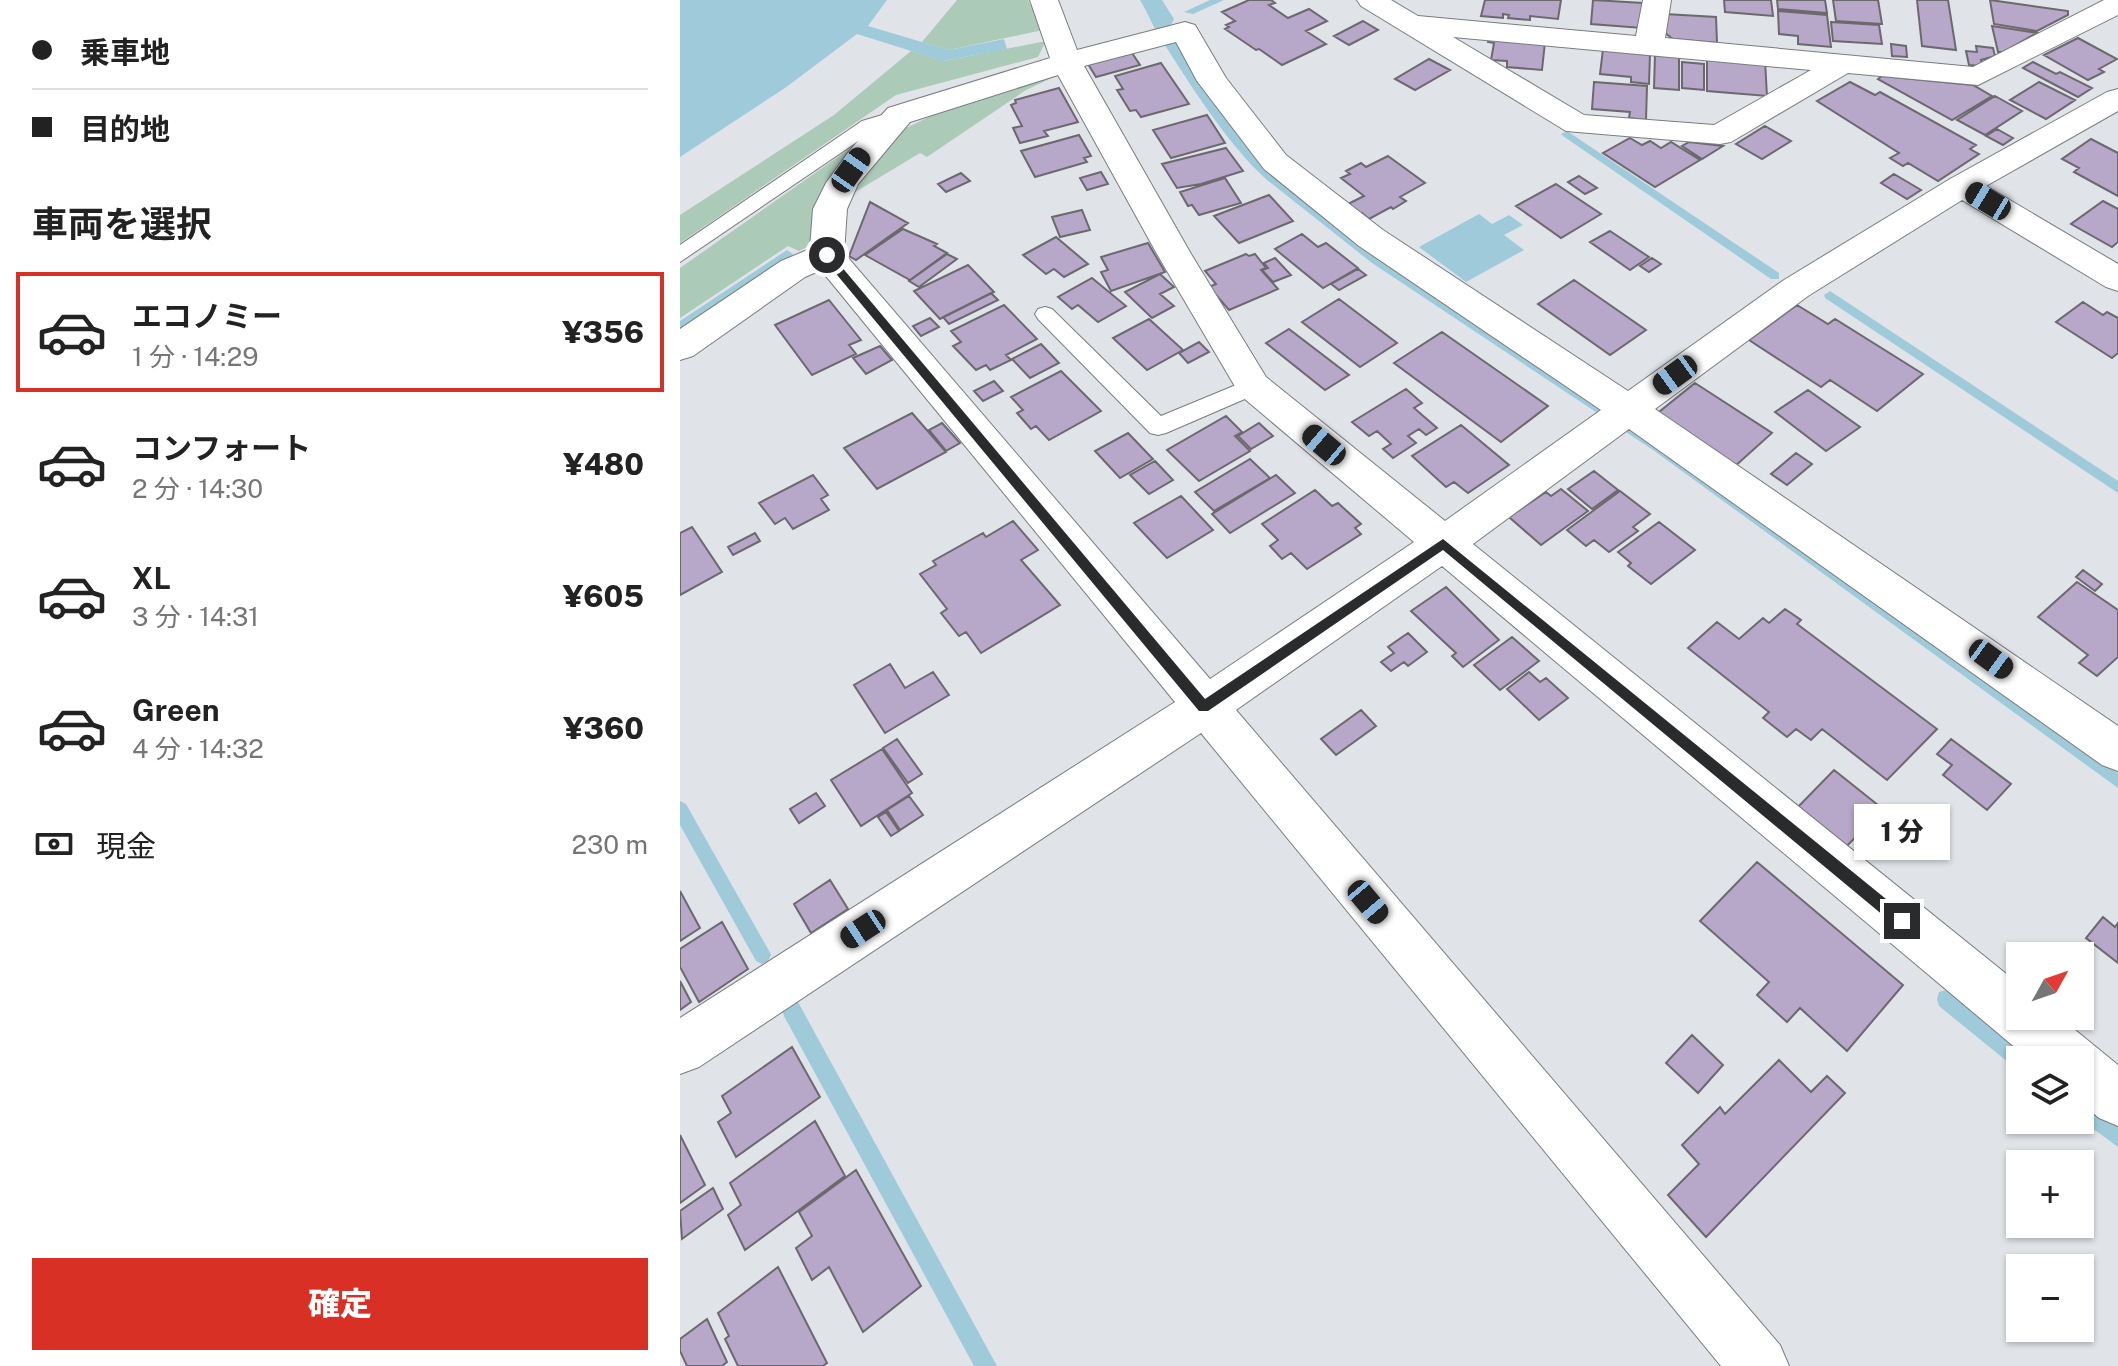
<!DOCTYPE html>
<html lang="ja">
<meta charset="utf-8">
<style>
body{margin:0;font-family:"Public Sans","Noto Sans JP",sans-serif;background:#f2f2f2;color:#222;height:100vh;display:flex;flex-direction:column;font-size:30px;white-space:nowrap}
*{box-sizing:border-box;margin:0}
p{font-size:26px;color:#767676}
.icon{flex:none;width:44px;height:44px;fill:none;stroke:currentColor;stroke-width:2;stroke-linecap:round;stroke-linejoin:round}
.map{position:relative;flex:1;overflow:hidden}
.sheet{display:flex;flex-direction:column;background:#fff;width:680px}
.sheet>*{flex:none}
.top-card{display:grid;align-content:center;height:176px;padding:0 32px;background:#fff}
.needle{width:52px;rotate:50deg}
.buttons{position:absolute;left:1326px;top:942px;display:grid;gap:16px}
.buttons a{display:grid;place-items:center;width:88px;height:88px;border-radius:0px;background:#fff;box-shadow:0 2px 6px #0004;font-size:40px}
.end{position:absolute;width:36px;height:36px;margin:-18px;border:10px solid #2a2b2d;background:#fff;box-shadow:0 0 0 4px #fff}
.from{border-radius:50%}
.bubble{position:absolute;height:56px;border-radius:0px;background:#fff;box-shadow:0 2px 6px #0004;font-size:26px;font-weight:800;line-height:56px;text-align:center}
.car{position:absolute;width:24px;height:48px;margin:-24px -12px;border-radius:10px;box-shadow:0 0 6px 2px #0007;background:linear-gradient(#222 24%,#8ab4d8 0 40%,#222 0 76%,#8ab4d8 0 86%,#222 0)}
.top-card b{display:flex;align-items:center;gap:28px;height:76px;font-size:30px}
.top-card b+b{border-top:2px solid #e0e0e0}
.top-card i{width:20px;height:20px;background:#222}
ul{padding:0;list-style:none}
li{display:flex;align-items:center;gap:24px;height:120px;margin:0 16px 12px;padding:0 16px;border:4px solid transparent;border-radius:0px}
li div{flex:1}
li b{display:block;font-size:30px}
li em{font-style:normal;font-weight:800}
li.active{border-color:#d93025}
li>.icon{width:72px;height:72px;stroke-width:1.5}
h2{padding:0 32px;font-size:36px;line-height:96px}
.pay{display:flex;align-items:center;gap:20px;height:88px;padding:0 32px;font-size:30px}
.pay p{margin-inline-start:auto}
.button{display:flex;gap:16px;margin-top:auto;padding:16px 32px}
.button a{flex:1;height:92px;border-radius:0px;background:#d93025;color:#fff;font-size:32px;font-weight:800;line-height:92px;text-align:center}
main{display:flex;flex:1;min-height:0}
.map>svg:first-child{display:block}
.green{fill:#abcab7}
.water{fill:#9fcada}
.lines{fill:none;stroke-linecap:round;stroke-linejoin:round}
.stream{fill:#9fcada;fill-rule:evenodd}
.building{fill:#b7a7c9;stroke:#6c696e;stroke-width:2}
.lane-casing{stroke:#797c80;stroke-width:2}
.street-casing{stroke:#797c80;stroke-width:2}
.lane{fill:#fff;fill-rule:evenodd}
.street{fill:#fff;fill-rule:evenodd}
.route{fill:#2a2b2d}
</style>
<main>
<section class="sheet">
<div class="top-card">
<b><i class="from"></i>乗車地</b>
<b><i></i>目的地</b>
</div>
<h2>車両を選択</h2>
<ul>
<li class="active"><svg class="icon" aria-label="car" viewBox="0 0 24 24"><path d="M5 17H2v-5l4-1 3-4h7l3 4 3 1v5h-3M9 17h6M6 11h13"/><circle cx="7" cy="17" r="2"/><circle cx="17" cy="17" r="2"/></svg><div><b>エコノミー</b><p>1 分 · 14:29</p></div><em>¥356</em></li>
<li><svg class="icon" aria-label="car" viewBox="0 0 24 24"><path d="M5 17H2v-5l4-1 3-4h7l3 4 3 1v5h-3M9 17h6M6 11h13"/><circle cx="7" cy="17" r="2"/><circle cx="17" cy="17" r="2"/></svg><div><b>コンフォート</b><p>2 分 · 14:30</p></div><em>¥480</em></li>
<li><svg class="icon" aria-label="car" viewBox="0 0 24 24"><path d="M5 17H2v-5l4-1 3-4h7l3 4 3 1v5h-3M9 17h6M6 11h13"/><circle cx="7" cy="17" r="2"/><circle cx="17" cy="17" r="2"/></svg><div><b>XL</b><p>3 分 · 14:31</p></div><em>¥605</em></li>
<li><svg class="icon" aria-label="car" viewBox="0 0 24 24"><path d="M5 17H2v-5l4-1 3-4h7l3 4 3 1v5h-3M9 17h6M6 11h13"/><circle cx="7" cy="17" r="2"/><circle cx="17" cy="17" r="2"/></svg><div><b>Green</b><p>4 分 · 14:32</p></div><em>¥360</em></li>
</ul>
<div class="pay"><svg class="icon" aria-label="cash" viewBox="0 0 24 24"><path d="M3 7h18v10H3z"/><circle cx="12" cy="12" r="2"/></svg>現金<p>230 m</p></div>
<div class="button"><a>確定</a></div>
</section>
<div class="map">
<svg width="1438" height="1366" viewBox="0 0 1438 1366">
<rect width="100%" height="100%" fill="#e0e4e9"/>
<path class="green" d="M277,0H348L363,30L269,50L242,42Z
M366,41L358,57L216,95L0,243V215L154,115L231,51L264,61Z
M378,75L346,90L247,157L240,153L167,197L216,133L261,111Z
M189,135L142,192L129,246L119,251L108,246L0,318V268Z"/>
<path class="water" d="M0,0H207L188,26L269,50L324,39L327,49L263,61L177,34L105,88L0,157Z
M460,0H482L494,19L489,29L590,167L1438,773V788L973,450L692,263L587,180C547,144 510,84 481,39C473,27 468,13 460,0Z
M799,214L812,224L829,215L843,225L824,235L844,250L786,282L739,247Z"/>
<g class="lines">
<path class="stream" d="M530,0H544L513,14L504,12Z
M887,131L1099,273V279H1091L883,136L881,134Z
M107,250L113,254L111,257L0,331V321Z
M1150,291L1438,481V493L1145,298L1144,295Z
M0,801L6,804L88,949L91,955L88,961L82,964L76,961L0,825Z
M1266,990L1348,1053L1351,1060H1340V1069L1334,1067L1259,1006L1257,999L1259,992Z
M111,1000L118,1002L317,1366H294L104,1016L102,1009L104,1002Z
M1400,1097L1438,1124V1147L1400,1119Z"/>
</g>
<path class="building" d="M569,0H591L595,3L589,5L608,18L629,9L647,21L626,31L646,44L602,65L579,49L576,50L545,29L549,27L546,25L555,21L542,12Z
M805,0H881L878,19L850,16V20L828,18L829,15L823,14V18L801,16Z
M913,0L963,3L962,28L911,24Z
M1044,0H1091L1093,16L1045,12Z
M1097,0H1145L1147,13L1098,9Z
M1153,0H1198L1202,24L1156,21Z
M1237,0H1268L1276,50L1242,46Z
M1310,0L1388,11V15L1357,31L1314,24Z
M1098,11L1147,15L1151,47L1118,44V36L1099,34Z
M985,14L1036,17L1037,43L993,39L985,33Z
M683,21L698,30L669,45L654,36Z
M1151,22L1199,25L1202,44L1153,41Z
M1312,26L1357,33L1323,52H1318Z
M809,38L865,42L862,70L827,67V61L811,60L814,43L808,42Z
M1398,38L1437,59L1419,69L1424,72L1408,80L1364,55Z
M1211,44L1226,46L1227,57L1212,56Z
M1296,46L1313,48L1315,56L1301,60L1303,66L1289,65L1286,51L1297,52Z
M923,49L970,53L969,84L951,82V77L920,74Z
M452,53L460,65L416,77L408,64Z
M975,54L999,55V90L974,88Z
M1027,56L1085,61L1087,96L1027,91Z
M749,59L770,70L735,90L715,79Z
M1002,62L1024,64V90L1002,88Z
M1353,62L1376,74L1380,72L1412,88L1398,97L1343,68Z
M481,63L509,104L461,117L456,110L450,111L437,90L443,89L435,76Z
M1202,76L1293,85L1312,96L1272,120L1198,79Z
M914,82L967,86L966,120L949,118L950,112L912,109Z
M1170,82L1195,95L1200,92L1296,145L1290,149L1299,154L1258,181L1228,163L1223,166L1210,158L1219,153L1137,101Z
M1359,82L1395,100L1366,119L1330,100Z
M379,88L398,122L364,131L368,136L340,143L333,128L342,126L331,105L336,103L335,100Z
M1315,96L1342,111L1305,135L1277,120Z
M527,115L545,143L491,158L473,130Z
M1085,126L1111,141L1082,159L1056,144Z
M1317,129L1333,138L1323,145L1306,136Z
M399,135L411,156L404,158L407,162L355,177L341,151Z
M950,138L962,145L970,141L981,148L991,142L1020,160L975,187L923,153Z
M1411,139L1438,153V196L1394,172L1399,168L1382,159Z
M1009,142L1043,146L1022,159L1002,146Z
M546,148L563,171L521,184L497,188L482,164Z
M708,156L745,183L720,197L726,201L713,209L711,207L689,219L682,213L677,216L664,206L684,196L661,178L670,174L666,171L681,163L686,167Z
M421,172L428,184L407,190L400,178Z
M281,173L290,181L266,192L258,184Z
M1214,174L1241,190L1227,199L1201,183Z
M899,176L917,188L905,194L888,182Z
M545,178L561,203L519,215L512,205L508,206L500,192Z
M876,184L921,214L881,238L836,206Z
M589,195L613,221L559,243L534,216Z
M1423,201L1438,209V242L1432,247L1391,224Z
M190,202L228,223L176,260L169,256Z
M402,210L410,230L380,237L372,217Z
M223,229L257,244L254,246L267,253L230,280L185,255Z
M930,231L969,257L950,270L910,242Z
M622,234L638,247L646,243L678,268L643,288L595,249Z
M376,237L408,264L384,277L374,269L366,274L343,255Z
M468,243L485,272L431,291L421,272L428,270L421,257Z
M267,254L277,259L239,287L229,281Z
M566,254L569,256L575,254L586,268L581,270L598,289L549,310L529,287L536,284L525,271Z
M595,258L611,275L593,282L582,270L588,268L584,263Z
M972,258L981,264L969,272L960,266Z
M288,265L314,292L260,319L234,291Z
M678,269L686,275L659,290L651,284Z
M480,274L494,287L480,294L494,306L472,318L445,292Z
M412,278L446,306L418,322L398,305L392,309L378,297Z
M894,280L966,330L930,355L858,304Z
M311,293L318,300L269,324L263,317Z
M659,299L717,343L680,367L622,322Z
M149,300L181,340L169,345L176,354L132,375L95,325Z
M1403,302L1423,315L1427,312L1438,318V353L1432,358L1376,322Z
M324,305L357,339L326,355L331,360L310,370L306,365L296,370L273,346L281,342L271,331Z
M1117,305L1148,324L1155,319L1243,374L1197,411L1150,380L1141,387L1069,340Z
M250,318L259,327L241,336L233,326Z
M469,319L503,350L467,370L433,338Z
M609,329L669,375L645,390L586,343Z
M762,332L868,406L821,442L714,363Z
M519,342L529,352L508,363L499,353Z
M361,344L379,363L350,378L332,359Z
M200,346L212,360L186,374L173,358Z
M381,371L421,411L369,440L356,426L351,429L337,413L343,410L331,397Z
M314,381L323,391L303,401L294,391Z
M1015,383L1092,433L1053,468L974,416Z
M726,389L742,403L734,408L757,428L746,435L739,429L728,436L736,443L713,458L703,449L711,444L697,431L689,436L672,422Z
M1128,390L1180,427L1146,451L1095,412Z
M232,413L266,452L197,489L164,448Z
M546,416L562,432L555,436L570,451L519,481L487,450Z
M262,423L280,443L266,451L249,430Z
M579,423L593,436L571,449L558,436Z
M781,425L829,465L788,493L774,482L766,487L732,456Z
M448,433L473,459L440,478L415,451Z
M1116,453L1132,464L1107,485L1091,474Z
M570,459L590,478L534,511L515,492Z
M475,461L493,480L469,494L450,475Z
M914,471L938,490L912,509L888,489Z
M133,475L148,495L141,499L149,510L113,529L105,518L95,524L79,503Z
M596,475L615,493L550,533L532,514Z
M881,489L908,511L861,545L829,517L866,492L871,496Z
M635,490L652,506L658,503L681,524L675,528L681,534L627,569L611,553L602,559L590,546L598,540L582,524Z
M940,491L970,514L953,527L958,531L929,552L914,540L906,546L887,530Z
M501,496L533,530L487,558L454,523Z
M333,521L358,550L341,560L380,605L301,653L286,632L279,636L261,613L267,609L240,574L256,565L253,561L303,533L306,537Z
M979,522L1015,550L971,584L948,566L951,563L938,552Z
M12,527L42,572L0,595V533Z
M75,533L80,541L53,555L48,547Z
M1403,570L1422,584L1415,591L1396,577Z
M1397,582L1438,610V657L1417,676L1399,663L1408,655L1358,617Z
M766,587L819,640L783,667L772,656L776,653L731,611Z
M1105,609L1121,620L1117,624L1257,729L1207,780L1142,729L1131,740L1116,729L1107,737L1083,718L1089,712L1008,648L1037,622L1059,639L1083,618L1089,623Z
M728,633L747,652L728,666L724,662L711,671L701,662L714,653L708,647Z
M832,637L859,661L820,690L794,665Z
M210,664L225,688L253,672L269,695L205,733L174,685Z
M849,672L860,682L866,678L888,698L859,720L827,689Z
M681,710L696,726L656,755L641,739Z
M217,739L242,774L228,783L203,748Z
M1271,739L1331,784L1307,810L1263,775L1272,765L1257,754Z
M202,749L232,793L181,826L151,780Z
M1154,770L1203,809L1163,850L1115,810Z
M136,793L145,806L119,823L110,809Z
M229,796L243,815L220,830L207,810Z
M206,812L219,831L211,836L198,817Z
M1077,862L1223,985L1167,1051L1120,1008L1107,1022L1077,995L1089,982L1020,921Z
M150,880L168,909L131,933L114,904Z
M0,891L20,928L0,941Z
M1423,917L1435,927L1438,923V963L1406,938Z
M42,922L68,969L19,1002L0,967V949Z
M0,981L11,1002L0,1010Z
M1012,1035L1043,1065L1018,1093L986,1063Z
M112,1047L140,1097L56,1157L38,1122L51,1113L42,1096Z
M1099,1060L1131,1092L1147,1076L1165,1093L1026,1237L988,1195L1019,1164L1002,1145L1040,1107L1045,1114Z
M135,1121L165,1176L65,1250L48,1215L61,1205L50,1183Z
M0,1135L25,1185L0,1203Z
M176,1170L241,1286L183,1332L149,1267L132,1280L116,1248L132,1236L119,1212Z
M33,1188L43,1209L2,1239L0,1211Z
M98,1267L147,1363L143,1366H58L45,1339L49,1336L38,1313Z
M27,1319L47,1362L42,1366H7L0,1351V1339Z"/>
<g class="lines">
<g class="lane-casing">
<path id="lane" d="M219,110L225,111L228,115L225,119L196,129L0,262V245L182,121Z
M365,307L372,309L481,416L573,378L581,380L584,386L581,392L486,433L478,435L470,433L358,319L355,314L358,309Z"/>
</g>
<g class="street-casing">
<path id="street" d="M350,0H378L397,50L505,22L515,25L546,78L606,155L703,230L948,391L1104,280L1270,179L1427,92L1438,89V111L1306,186L1438,264V291L1426,287L1282,200L1128,296L975,409L1438,726V771L1422,765L949,429L793,544L1340,985V1016H1378L1438,1065V1126L1419,1118L1400,1102V1060H1350L762,566L556,710L1100,1345L1109,1366H1041L521,733L19,1067L0,1074V1018L495,702L141,270L125,277L13,356L0,360V329L101,261L130,249L133,209L146,183L170,150L208,108L370,58ZM496,42L517,81L584,169L679,246L921,410L765,521L586,377L511,254L404,66ZM378,75L477,254L560,395L734,542L530,679L164,253L167,209L178,184L230,122Z
M677,0H711L738,16L956,36L963,0H991L985,38L1293,67L1424,0H1438V15L1298,85L1168,73L1051,142L1040,144L886,131L681,6ZM773,37L1131,70L1034,125L904,115Z"/>
</g>
<use href="#lane" class="lane"/>
<use href="#street" class="street"/>
</g>
<path class="route" d="M143,253H150L525,699L763,539L1227,916V926H1216L763,550L528,711H519L143,258Z"/>
</svg>
<div class="buttons">
<a><svg class="needle" viewBox="-14 -14 28 28"><path d="M0-13l5 13h-10z" fill="#e53935"/><path d="M0 13l5-13h-10z" fill="#767676"/></svg></a>
<a><svg class="icon" aria-label="layers" viewBox="0 0 24 24"><path d="M12 4l9 5-9 5-9-5zM3 14l9 5 9-5"/></svg></a>
<a>+</a>
<a>−</a>
</div>
<i class="end from" style="left:147px;top:255px"></i>
<i class="end" style="left:1222px;top:921px"></i>
<div class="bubble" style="left:1174px;top:804px;width:96px">1 分</div>
<i class="car" style="left:171px;top:170px;rotate:35deg"></i>
<i class="car" style="left:1308px;top:201px;rotate:301deg"></i>
<i class="car" style="left:995px;top:375px;rotate:234deg"></i>
<i class="car" style="left:644px;top:445px;rotate:310deg"></i>
<i class="car" style="left:1311px;top:659px;rotate:126deg"></i>
<i class="car" style="left:688px;top:902px;rotate:140deg"></i>
<i class="car" style="left:183px;top:929px;rotate:237deg"></i>
</div>
</main>
